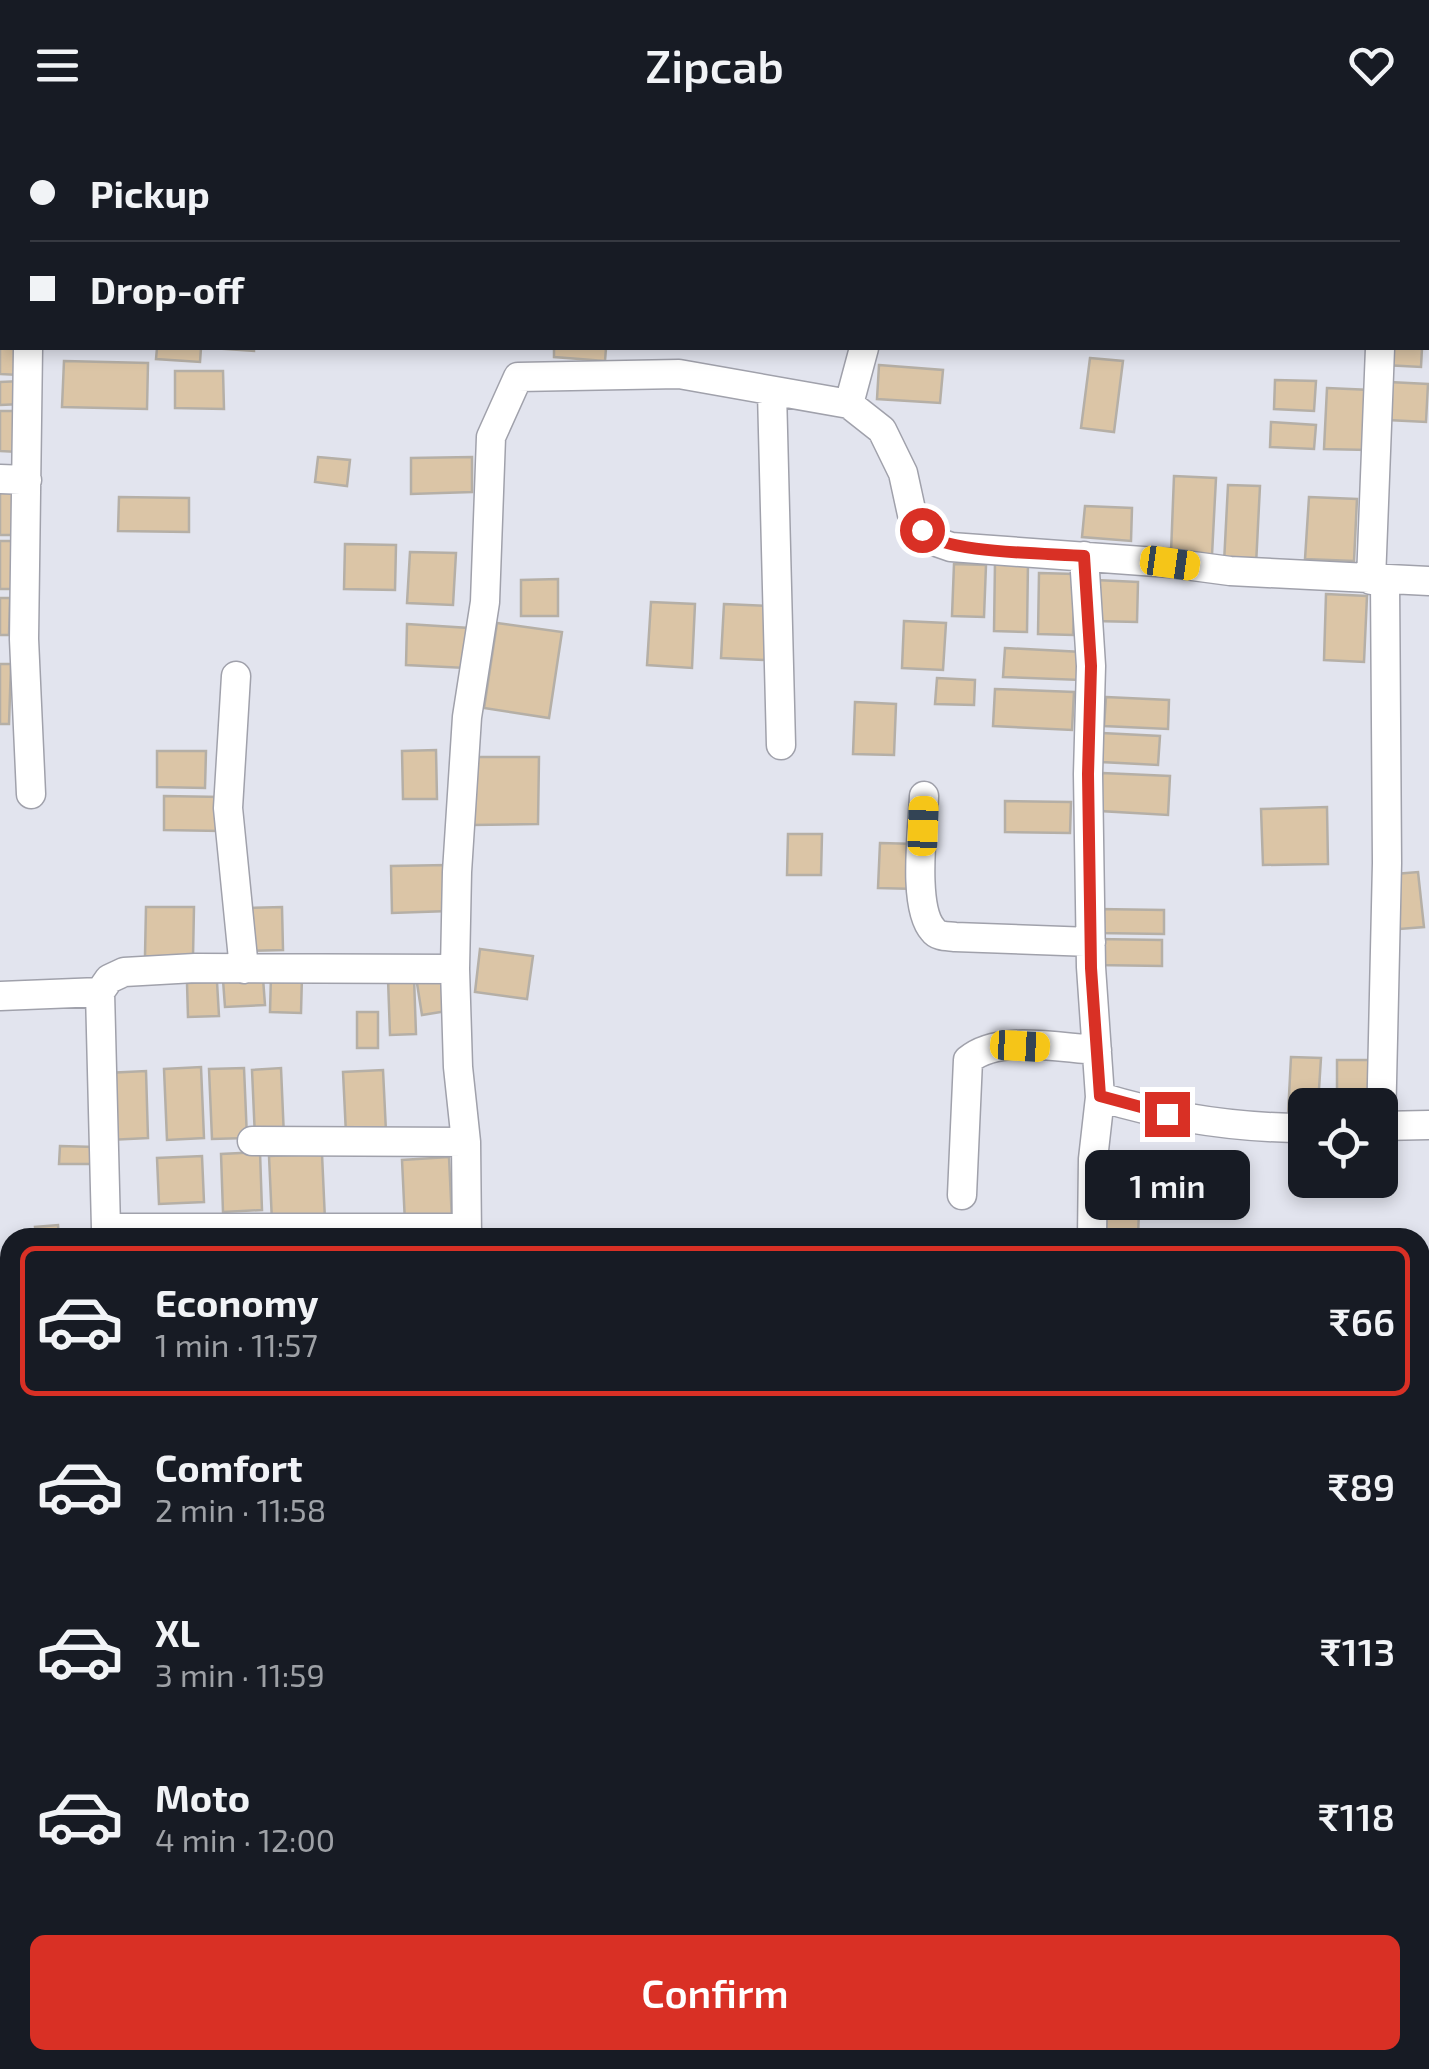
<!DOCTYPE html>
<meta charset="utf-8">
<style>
body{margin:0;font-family:"Exo 2",sans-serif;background:#242831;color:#f1f3f6;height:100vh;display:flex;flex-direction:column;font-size:38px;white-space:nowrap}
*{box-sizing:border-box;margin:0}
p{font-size:32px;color:#9ea1a6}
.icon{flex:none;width:55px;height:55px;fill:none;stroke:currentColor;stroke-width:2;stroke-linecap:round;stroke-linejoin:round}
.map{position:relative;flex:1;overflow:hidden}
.drawer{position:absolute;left:0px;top:1098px;width:1430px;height:842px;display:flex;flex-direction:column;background:#171b24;border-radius:30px 30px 0 0;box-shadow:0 5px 15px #0003}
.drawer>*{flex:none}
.top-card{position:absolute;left:0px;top:0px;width:1430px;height:220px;box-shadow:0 5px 15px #0003;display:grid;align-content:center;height:220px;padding:0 30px;background:#171b24}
.buttons{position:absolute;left:1288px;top:958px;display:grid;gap:20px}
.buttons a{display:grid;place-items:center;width:110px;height:110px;border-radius:15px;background:#171b24;box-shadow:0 5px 15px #0003;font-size:50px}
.end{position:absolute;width:45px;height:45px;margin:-22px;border:12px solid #d93025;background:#fff;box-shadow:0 0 0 5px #fff}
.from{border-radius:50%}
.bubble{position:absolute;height:70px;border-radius:15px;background:#171b24;box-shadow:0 5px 15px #0003;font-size:32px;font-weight:600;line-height:70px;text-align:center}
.car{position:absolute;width:30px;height:60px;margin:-30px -15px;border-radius:12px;box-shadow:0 0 8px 2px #0007;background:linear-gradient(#f5c518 24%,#345 0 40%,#f5c518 0 76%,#345 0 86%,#f5c518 0)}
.top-card b{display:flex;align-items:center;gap:35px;height:95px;font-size:38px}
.top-card b+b{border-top:2px solid #363941}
.top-card i{width:25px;height:25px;background:#f1f3f6}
ul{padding:18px 0 0;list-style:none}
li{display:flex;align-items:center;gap:30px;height:150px;margin:0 20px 15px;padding:0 10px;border:5px solid transparent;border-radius:15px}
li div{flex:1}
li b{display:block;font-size:38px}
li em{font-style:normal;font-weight:600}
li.selected{border-color:#d93025}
li>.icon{width:90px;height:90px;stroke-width:1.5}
.cta{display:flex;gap:20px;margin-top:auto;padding:20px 30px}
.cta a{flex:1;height:115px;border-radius:15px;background:#d93025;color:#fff;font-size:40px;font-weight:600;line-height:115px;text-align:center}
header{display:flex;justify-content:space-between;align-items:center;height:130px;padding:0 30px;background:#171b24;font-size:45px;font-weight:600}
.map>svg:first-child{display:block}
.building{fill:#dbc5a6;stroke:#b5afa6;stroke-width:2.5}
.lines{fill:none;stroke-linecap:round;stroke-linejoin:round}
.minor-casing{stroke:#a0a1ab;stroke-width:31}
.minor{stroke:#fff;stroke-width:28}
.route{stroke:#d93025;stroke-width:12}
</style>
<header><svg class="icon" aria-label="menu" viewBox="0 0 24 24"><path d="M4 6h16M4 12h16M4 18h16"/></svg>Zipcab<svg class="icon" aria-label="heart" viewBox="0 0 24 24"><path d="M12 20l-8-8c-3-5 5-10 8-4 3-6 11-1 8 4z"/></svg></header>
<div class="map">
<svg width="1429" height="1939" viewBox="0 0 1429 1939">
<rect width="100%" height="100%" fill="#e2e4ee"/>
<path class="building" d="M948,0H996V2H948Z
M0,214L2,218H19V245L0,244Z
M157,218H201L200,232L156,229Z
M211,218H254V221Z
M554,218H606L605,231L554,227Z
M1385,218H1422L1421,237L1384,235Z
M1090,228L1123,231L1114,302L1081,298Z
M64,231L148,233L147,279L62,277Z
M879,235L943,240L940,273L877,269Z
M175,241H223L224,279L175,278Z
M1275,250L1316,251L1314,281L1274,279Z
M21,251V274L0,275V252Z
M1389,252L1428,254L1426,292L1388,290Z
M1327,258L1371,260L1368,320L1324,319Z
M0,281H19L18,322L0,321Z
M1271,292L1316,295L1314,319L1270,317Z
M318,327L350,330L347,356L315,352Z
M472,327V362L411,364V328Z
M1174,346L1216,348L1212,425L1171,423Z
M1228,355L1260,356L1256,435L1224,433Z
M0,361H18L17,405H0Z
M119,367L189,368V402L118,401Z
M1309,367L1357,369L1354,431L1305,429Z
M1085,376L1132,378L1131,411L1082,407Z
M0,411H14L13,459H0Z
M345,414L396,415L395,460L344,459Z
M410,422L456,423L453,475L407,473Z
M995,432H1028L1027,502L994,501Z
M954,434L986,435L984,487L952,486Z
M1039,443L1075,444L1073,505L1038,504Z
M558,449V486H521V450Z
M1095,450L1138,452L1137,492L1094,491Z
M1326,464L1367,466L1364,532L1324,530Z
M0,468H10L9,505H0Z
M651,472L695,474L692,538L647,535Z
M724,474L767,476L765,530L721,528Z
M904,491L946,493L943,540L902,538Z
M497,493L562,502L549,588L484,578Z
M407,494L469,498L466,538L406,535Z
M1005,518L1082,522L1081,550L1003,547Z
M0,534H11L9,594H0Z
M937,548L975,550L974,575L935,574Z
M995,559L1074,562L1072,600L993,596Z
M1106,567L1169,570L1168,599L1104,596Z
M855,572L896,574L894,625L853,624Z
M1102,603L1160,606L1158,635L1101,632Z
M436,620L437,669H403L402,621Z
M157,621H206L205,658L157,657Z
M472,627H539L538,694L472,695Z
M1102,643L1170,646L1168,685L1100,681Z
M164,666L222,667L221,701L164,700Z
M1005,671L1071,672L1070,703L1005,702Z
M1327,677L1328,734L1263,735L1261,679Z
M788,704H822L821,745H787Z
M880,713L917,714L916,759L878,758Z
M447,735L449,781L392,783L391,736Z
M1418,742L1424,797L1400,799L1395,744Z
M146,777H194L193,827L145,826Z
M282,777L283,820L249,821L248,778Z
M1098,779L1164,780V804L1098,803Z
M1096,809L1162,810V836L1096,835Z
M480,819L533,826L527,869L475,862Z
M441,843L447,881L422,885L416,847Z
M271,845L302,846L301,883L270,882Z
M263,848L265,875L225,877L223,850Z
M414,848L416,904L390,905L388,849Z
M217,852L219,886L188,887L187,853Z
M357,882H378V918H357Z
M1291,927L1321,928L1318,975H1305V986L1288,985Z
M1337,930H1373V975H1337Z
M201,937L204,1008L167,1010L164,939Z
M244,938L247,1008L212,1009L209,939Z
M281,938L284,1007L255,1008L252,940Z
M383,940L386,1002L346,1004L343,942Z
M146,941L148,1008L109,1010L106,943Z
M60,1016L95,1017V1034H59Z
M260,1022L262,1080L223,1082L221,1024Z
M322,1024L325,1090L272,1092L269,1026Z
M202,1026L204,1072L159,1074L157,1028Z
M449,1027L452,1091L405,1093L402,1030Z
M1099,1078L1139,1079L1138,1108H1099Z
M58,1095L59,1108H36L35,1097Z
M0,1158H10V1187H0Z
M1420,1390H1425L1427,1433L1420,1434Z
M1429,1526V1562H1420V1527Z
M186,1930H218V1939H187Z
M118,1931L119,1939H96V1932Z"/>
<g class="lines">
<g class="minor-casing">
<path id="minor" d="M30,2V0
M701,2L702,0
M930,2L931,0
M1109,2V0
M28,218L24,509L31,664
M864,218L849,274L882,300L903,343L913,389L928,409L951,417L1170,433L1230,441L1429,451
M772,262L781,615
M0,349L27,350
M1084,426L1091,536L1088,644L1091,837L1100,967L1093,1029L1092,1108
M1371,450L1380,218
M236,546L228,678L244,839
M924,666C923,697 912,777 933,800C938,807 947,806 955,807L1091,812
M0,866L100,862
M1100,967C1166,987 1236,998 1305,998
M1380,996L1429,995
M1381,996L1387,733L1385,451
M252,1011L466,1012
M962,1065L968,930C999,904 1059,918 1097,920
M106,1098L100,862L109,849L124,842L195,838L455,839
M106,1108V1098H467
M467,1108L466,1012L458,937L455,839L457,742L467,587L485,472L491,307L518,247L679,244L849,274
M0,1144H10
M1420,1156L1429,1157
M0,1462H10
M0,1739L10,1866
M13,1930V1939
M995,1930L996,1939
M1324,1930V1939
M476,1939L477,1930"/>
</g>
<use href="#minor" class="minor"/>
</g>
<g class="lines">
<path class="route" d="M922,400C938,424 1050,423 1084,426L1091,536L1088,644L1091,838L1100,966L1167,984"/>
</g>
</svg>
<div class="buttons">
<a><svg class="icon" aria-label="locate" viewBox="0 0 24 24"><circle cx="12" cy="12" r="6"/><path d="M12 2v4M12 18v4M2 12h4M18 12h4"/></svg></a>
</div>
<i class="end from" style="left:922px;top:400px"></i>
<i class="end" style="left:1167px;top:984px"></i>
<div class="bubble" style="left:1085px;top:1020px;width:165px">1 min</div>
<i class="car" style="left:1170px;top:433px;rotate:98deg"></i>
<i class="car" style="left:923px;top:696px;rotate:2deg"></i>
<i class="car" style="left:1020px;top:916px;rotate:93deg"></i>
<div class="top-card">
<b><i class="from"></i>Pickup</b>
<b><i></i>Drop-off</b>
</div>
<section class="drawer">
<ul>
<li class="selected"><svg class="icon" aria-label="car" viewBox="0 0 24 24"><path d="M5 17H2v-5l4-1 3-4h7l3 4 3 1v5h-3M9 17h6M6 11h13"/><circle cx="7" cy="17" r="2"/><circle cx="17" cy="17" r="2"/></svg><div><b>Economy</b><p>1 min · 11:57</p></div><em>₹66</em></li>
<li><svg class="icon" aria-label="car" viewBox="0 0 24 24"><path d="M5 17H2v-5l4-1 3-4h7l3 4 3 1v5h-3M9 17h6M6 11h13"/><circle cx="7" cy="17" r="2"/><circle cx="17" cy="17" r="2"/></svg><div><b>Comfort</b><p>2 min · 11:58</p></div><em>₹89</em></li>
<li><svg class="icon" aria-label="car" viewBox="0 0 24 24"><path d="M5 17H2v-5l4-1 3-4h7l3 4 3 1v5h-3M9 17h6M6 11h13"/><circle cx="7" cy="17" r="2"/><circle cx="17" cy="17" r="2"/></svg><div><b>XL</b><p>3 min · 11:59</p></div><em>₹113</em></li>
<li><svg class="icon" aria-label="car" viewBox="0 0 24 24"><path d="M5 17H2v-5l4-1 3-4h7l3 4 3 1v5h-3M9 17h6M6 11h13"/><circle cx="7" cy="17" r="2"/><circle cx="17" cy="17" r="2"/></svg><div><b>Moto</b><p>4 min · 12:00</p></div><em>₹118</em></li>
</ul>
<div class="cta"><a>Confirm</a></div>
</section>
</div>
